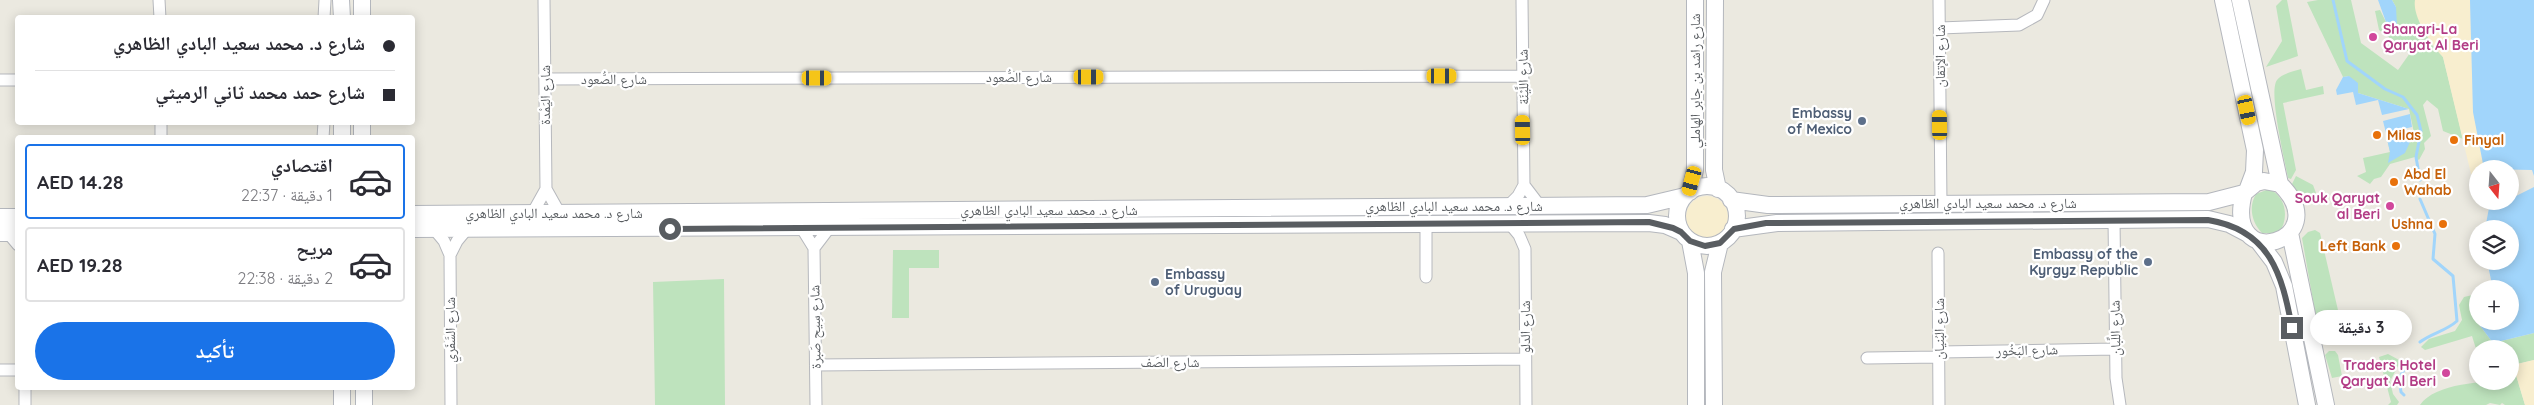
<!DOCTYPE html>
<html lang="ar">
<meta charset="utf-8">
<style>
body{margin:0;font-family:Quicksand,"Noto Naskh Arabic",sans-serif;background:#f7f7f7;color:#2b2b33;direction:rtl;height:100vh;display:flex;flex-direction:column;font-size:19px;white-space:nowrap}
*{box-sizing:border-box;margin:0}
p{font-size:16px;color:#7c7c81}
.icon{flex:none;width:28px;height:28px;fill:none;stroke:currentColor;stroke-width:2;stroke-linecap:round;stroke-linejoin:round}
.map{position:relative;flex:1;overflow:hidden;direction:ltr}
.drawer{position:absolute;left:15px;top:135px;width:400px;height:255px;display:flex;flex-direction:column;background:#fff;border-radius:5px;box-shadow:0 2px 12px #0003;direction:rtl}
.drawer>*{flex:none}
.banner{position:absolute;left:15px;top:15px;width:400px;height:110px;border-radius:5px;box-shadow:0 2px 12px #0003;direction:rtl;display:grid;align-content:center;height:110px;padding:0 20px;background:#fff}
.needle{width:32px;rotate:163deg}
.controls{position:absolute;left:2469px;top:160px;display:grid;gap:10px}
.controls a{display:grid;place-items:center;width:50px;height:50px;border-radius:50%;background:#fff;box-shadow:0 2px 12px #0003;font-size:25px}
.end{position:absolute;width:22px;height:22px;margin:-11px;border:6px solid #595d61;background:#fff;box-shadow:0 0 0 2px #fff}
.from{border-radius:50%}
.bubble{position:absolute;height:35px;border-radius:18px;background:#fff;box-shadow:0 2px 12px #0003;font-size:16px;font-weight:700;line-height:35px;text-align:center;direction:rtl}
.car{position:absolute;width:15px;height:30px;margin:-15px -8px;border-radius:6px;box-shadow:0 0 4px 1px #0007;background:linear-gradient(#f5c518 24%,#345 0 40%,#f5c518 0 76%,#345 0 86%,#f5c518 0)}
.banner b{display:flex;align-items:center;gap:18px;height:48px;font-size:19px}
.banner b+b{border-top:1px solid #e1e1e2}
.banner i{width:12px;height:12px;background:#2b2b33}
ul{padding:9px 0 0;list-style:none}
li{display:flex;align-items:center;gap:15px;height:75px;margin:0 10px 8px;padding:0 10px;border:2px solid #e1e1e2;border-radius:5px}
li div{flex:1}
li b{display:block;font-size:19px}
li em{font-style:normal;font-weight:700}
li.active{border-color:#1a73e8}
li>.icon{width:45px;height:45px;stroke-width:1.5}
.cta{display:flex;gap:10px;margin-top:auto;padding:10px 20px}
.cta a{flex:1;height:58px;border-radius:30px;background:#1a73e8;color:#fff;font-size:20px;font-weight:700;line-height:58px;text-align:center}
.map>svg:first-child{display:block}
.green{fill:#bee3bd}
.sand{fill:#f8eecf}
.water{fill:#a1d5fb}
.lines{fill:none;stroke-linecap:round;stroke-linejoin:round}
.stream{stroke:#a1d5fb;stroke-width:3}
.street-casing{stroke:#b6b8bd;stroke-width:13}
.secondary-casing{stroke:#b4b7bd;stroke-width:18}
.street{stroke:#fff;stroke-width:11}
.secondary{stroke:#fff;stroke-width:16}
.route{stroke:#595d61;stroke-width:6}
.hotel-dot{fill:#d1479c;stroke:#fff;stroke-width:2}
.service-dot{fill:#5c6f8a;stroke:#fff;stroke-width:2}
.food-dot{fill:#e8710a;stroke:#fff;stroke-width:2}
.labels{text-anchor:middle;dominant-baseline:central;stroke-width:4.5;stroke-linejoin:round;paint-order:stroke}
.hotel-label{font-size:14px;font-weight:bold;fill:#b23c85;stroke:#fff;text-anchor:end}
.street-label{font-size:14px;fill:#595d61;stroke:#fff}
.service-label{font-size:14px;font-weight:bold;fill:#4e5e75;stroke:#fff;text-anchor:end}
.food-label{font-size:14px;font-weight:bold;fill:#c56008;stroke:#fff;text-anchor:start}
</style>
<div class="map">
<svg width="2534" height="405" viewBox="0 0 2534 405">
<rect width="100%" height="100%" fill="#ebe9e0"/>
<path class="green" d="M2282,0H2287L2298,56L2266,67L2282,41L2276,6Z
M2318,0H2351L2361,43L2398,70L2410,53L2379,30L2375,11L2380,10L2386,22L2396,7L2392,0H2415V5L2432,45L2443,57L2463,139L2443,131L2438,109L2427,100L2423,105L2431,136L2424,143L2425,149L2419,160L2415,157L2390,164L2381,177L2374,179L2370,184L2357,176L2366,172L2363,158L2390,152L2387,139L2414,133L2409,109L2358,93L2349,76L2343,77L2307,2Z
M2301,69L2306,90L2323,86L2324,94L2283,103L2296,170L2291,179L2288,178C2285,161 2268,92 2277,80C2281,74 2294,71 2301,69Z
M2296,176L2313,185L2316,193L2312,203H2306L2292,184Z
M2269,189C2287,197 2289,219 2279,233H2262C2252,223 2248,207 2256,194Z
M2315,230L2320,233L2341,323L2369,317L2371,324L2341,331L2339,324L2326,327L2317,323L2302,238L2308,232Z
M893,250H939V268H909V318H892Z
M724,279L725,405H655L653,282Z
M2477,291V317L2475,319L2493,343L2534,333V360L2513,365L2525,405H2505L2502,403L2500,405L2490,403L2486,405H2420C2435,383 2485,381 2510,381V349H2478L2477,352L2472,336L2425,350L2421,347L2429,339L2455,331L2462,320L2459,305L2464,297L2477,294Z
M2329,351H2335L2338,355L2342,376L2332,378L2325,355Z
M2388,354L2401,361L2390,381L2393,394L2399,402L2397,405H2388L2391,402L2379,357Z"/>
<path class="sand" d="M2415,0H2470L2473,111L2484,169H2478L2477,173L2471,174L2443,57C2432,45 2412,17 2415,0Z
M1686 217a21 21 0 1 1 42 0a21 21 0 1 1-42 0Z
M2534,360V405H2525L2513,365Z"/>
<path class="water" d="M2378,0H2392L2396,7L2397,25L2386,22Z
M2470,0H2534V176L2532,170L2484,169L2473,112Z
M2349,76L2358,83V93L2409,109L2382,115L2378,100L2356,105L2353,92L2337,95L2336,90L2343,77Z
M2410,114L2412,127L2386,133L2383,121Z
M2414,133L2405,153L2388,163L2390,152L2387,139Z
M2534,187V333L2493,343L2475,319L2477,317L2478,321H2510V289H2493L2487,261H2510V229H2485L2489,208L2504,201H2510V199Z"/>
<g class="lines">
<path class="stream" d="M2333,0L2347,61L2385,89L2403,97L2417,115L2421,131L2416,157L2420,180
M2420,342C2432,333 2446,331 2457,321L2453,276L2433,259L2435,234L2420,199
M2404,395L2401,392L2399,379L2407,364"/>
<g class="street-casing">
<path id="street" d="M159,0L160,18
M544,0L546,189L560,214
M1939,0L1941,203
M324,18L325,0
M1940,28L2019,25L2037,15L2044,0
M545,79L1523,76
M0,80H18
M161,122V138
M323,138L324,122
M1524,185L1540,206
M1508,206L1518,196L1524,185L1522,0
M532,214L546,189
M2114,220L2116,378L2120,405
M1509,223L1519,235L1525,249L1526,405
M1426,224V277
M801,227L814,248L816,405
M434,229L444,241L450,255L451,405
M8,233L18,245
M814,248L830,227
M1938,253L1939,405
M450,255L457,241L467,229
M1939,352L2115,349
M1867,358L1939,357
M816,365L1525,359
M0,370H18
M25,388V405"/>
</g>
<g class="secondary-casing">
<path id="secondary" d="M341,0L342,18
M362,0V18
M1715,0L1714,170L1718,189
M2223,0L2255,150L2254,172L2248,188
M2240,0L2280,184
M362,122V138
M342,138V122
M2264,181L2280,184C2338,241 2222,276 2244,193L2256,183Z
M1677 216a30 30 0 1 1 60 0a30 30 0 1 1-60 0Z
M1690,192L1695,170V0
M1731,200L1768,205L2209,202L2244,193
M412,214L1647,205L1685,196
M0,217H18
M412,229L1649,223L1665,225L1681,232
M1733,229L1777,223L2208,219L2229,224L2248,234
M0,233H18
M2290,233L2326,405
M1690,241L1696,273V405
M2258,241L2274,262L2284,286L2307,405
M342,388V405
M364,388V405
M1714,405L1713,272L1720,243"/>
</g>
<use href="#street" class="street"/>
<use href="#secondary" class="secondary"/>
</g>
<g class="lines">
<path class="route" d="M670,229L1649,222L1673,228L1681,232L1690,241L1705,246L1720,243L1734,229L1766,223L2208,220C2270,230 2282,274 2292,328"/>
</g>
<g class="hotel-dot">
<circle cx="2373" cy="37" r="5"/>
<circle cx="2390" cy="206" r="5"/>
<circle cx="2446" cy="373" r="5"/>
</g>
<g class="service-dot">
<circle cx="1862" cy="121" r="5"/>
<circle cx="2148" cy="262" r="5"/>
<circle cx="1155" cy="282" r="5"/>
</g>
<g class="food-dot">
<circle cx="2377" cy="135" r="5"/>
<circle cx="2454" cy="140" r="5"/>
<circle cx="2394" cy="182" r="5"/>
<circle cx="2443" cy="224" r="5"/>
<circle cx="2396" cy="246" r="5"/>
</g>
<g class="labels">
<g class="hotel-label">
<text x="2383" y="29" text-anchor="start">Shangri-La<tspan x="2383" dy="16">Qaryat Al Beri</tspan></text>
<text x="2380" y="198">Souk Qaryat<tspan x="2380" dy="16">al Beri</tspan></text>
<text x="2436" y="365">Traders Hotel<tspan x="2436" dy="16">Qaryat Al Beri</tspan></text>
</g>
<g class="street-label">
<text transform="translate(1940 56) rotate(-90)">شارع الإتقان</text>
<text x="1019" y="77">شارع الصُّعود</text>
<text transform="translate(1523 77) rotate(-91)">شارع اللَّيْنَة</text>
<text x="614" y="79">شارع الصُّعود</text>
<text transform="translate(1695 81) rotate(-90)">شارع راشد بن جابر الهاملي</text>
<text transform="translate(545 95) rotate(-90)">شارع اليَمْدة</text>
<text x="1988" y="203">شارع د. محمد سعيد البادي الظاهري</text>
<text x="1454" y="206">شارع د. محمد سعيد البادي الظاهري</text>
<text x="1049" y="210">شارع د. محمد سعيد البادي الظاهري</text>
<text x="554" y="213">شارع د. محمد سعيد البادي الظاهري</text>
<text transform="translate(815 327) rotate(-91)">شارع سِيح صَبرة</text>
<text transform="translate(1525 327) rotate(-90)">شارع الدلو</text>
<text transform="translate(2115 328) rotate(-91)">شارع اللِّبان</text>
<text transform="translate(1939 329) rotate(-90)">شارع البُنيان</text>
<text transform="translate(450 330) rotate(-90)">شارع السَّفَري</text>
<text transform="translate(2027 350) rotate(-1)">شارع البَخُور</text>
<text x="1170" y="362">شارع الصَف</text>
</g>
<g class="service-label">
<text x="1852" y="113">Embassy<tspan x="1852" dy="16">of Mexico</tspan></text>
<text x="2138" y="254">Embassy of the<tspan x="2138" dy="16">Kyrgyz Republic</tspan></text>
<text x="1165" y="274" text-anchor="start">Embassy<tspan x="1165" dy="16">of Uruguay</tspan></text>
</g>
<g class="food-label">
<text x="2387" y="135">Milas</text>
<text x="2464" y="140">Finyal</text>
<text x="2404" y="174">Abd El<tspan x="2404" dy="16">Wahab</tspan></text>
<text x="2433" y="224" text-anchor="end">Ushna</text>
<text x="2386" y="246" text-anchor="end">Left Bank</text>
</g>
</g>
</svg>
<div class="controls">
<a><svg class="needle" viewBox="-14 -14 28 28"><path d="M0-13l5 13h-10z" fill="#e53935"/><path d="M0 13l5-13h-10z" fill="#7c7c81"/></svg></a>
<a><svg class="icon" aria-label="layers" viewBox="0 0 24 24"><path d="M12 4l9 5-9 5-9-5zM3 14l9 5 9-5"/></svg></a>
<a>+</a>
<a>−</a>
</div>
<i class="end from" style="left:670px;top:229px"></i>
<i class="end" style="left:2292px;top:328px"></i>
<div class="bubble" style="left:2310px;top:310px;width:102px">3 دقيقة</div>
<i class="car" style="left:1442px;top:76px;rotate:90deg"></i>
<i class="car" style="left:1089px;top:77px;rotate:90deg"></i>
<i class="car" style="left:817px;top:78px;rotate:90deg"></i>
<i class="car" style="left:2247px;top:110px;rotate:168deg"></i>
<i class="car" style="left:1940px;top:125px;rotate:359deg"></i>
<i class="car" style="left:1523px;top:130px;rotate:359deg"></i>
<i class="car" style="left:1692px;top:181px;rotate:195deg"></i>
<div class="banner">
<b><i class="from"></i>شارع د. محمد سعيد البادي الظاهري</b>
<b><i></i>شارع حمد محمد ثاني الرميثي</b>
</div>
<section class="drawer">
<ul>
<li class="active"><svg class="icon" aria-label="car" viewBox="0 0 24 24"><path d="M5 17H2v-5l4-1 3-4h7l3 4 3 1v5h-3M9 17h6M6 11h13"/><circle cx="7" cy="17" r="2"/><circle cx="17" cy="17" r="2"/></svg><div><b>اقتصادي</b><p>1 دقيقة · 22:37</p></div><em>AED 14.28</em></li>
<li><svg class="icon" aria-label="car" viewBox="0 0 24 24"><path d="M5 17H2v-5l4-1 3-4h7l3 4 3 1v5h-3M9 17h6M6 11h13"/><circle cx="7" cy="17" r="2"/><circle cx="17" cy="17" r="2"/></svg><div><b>مريح</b><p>2 دقيقة · 22:38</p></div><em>AED 19.28</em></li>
</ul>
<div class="cta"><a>تأكيد</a></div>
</section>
</div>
